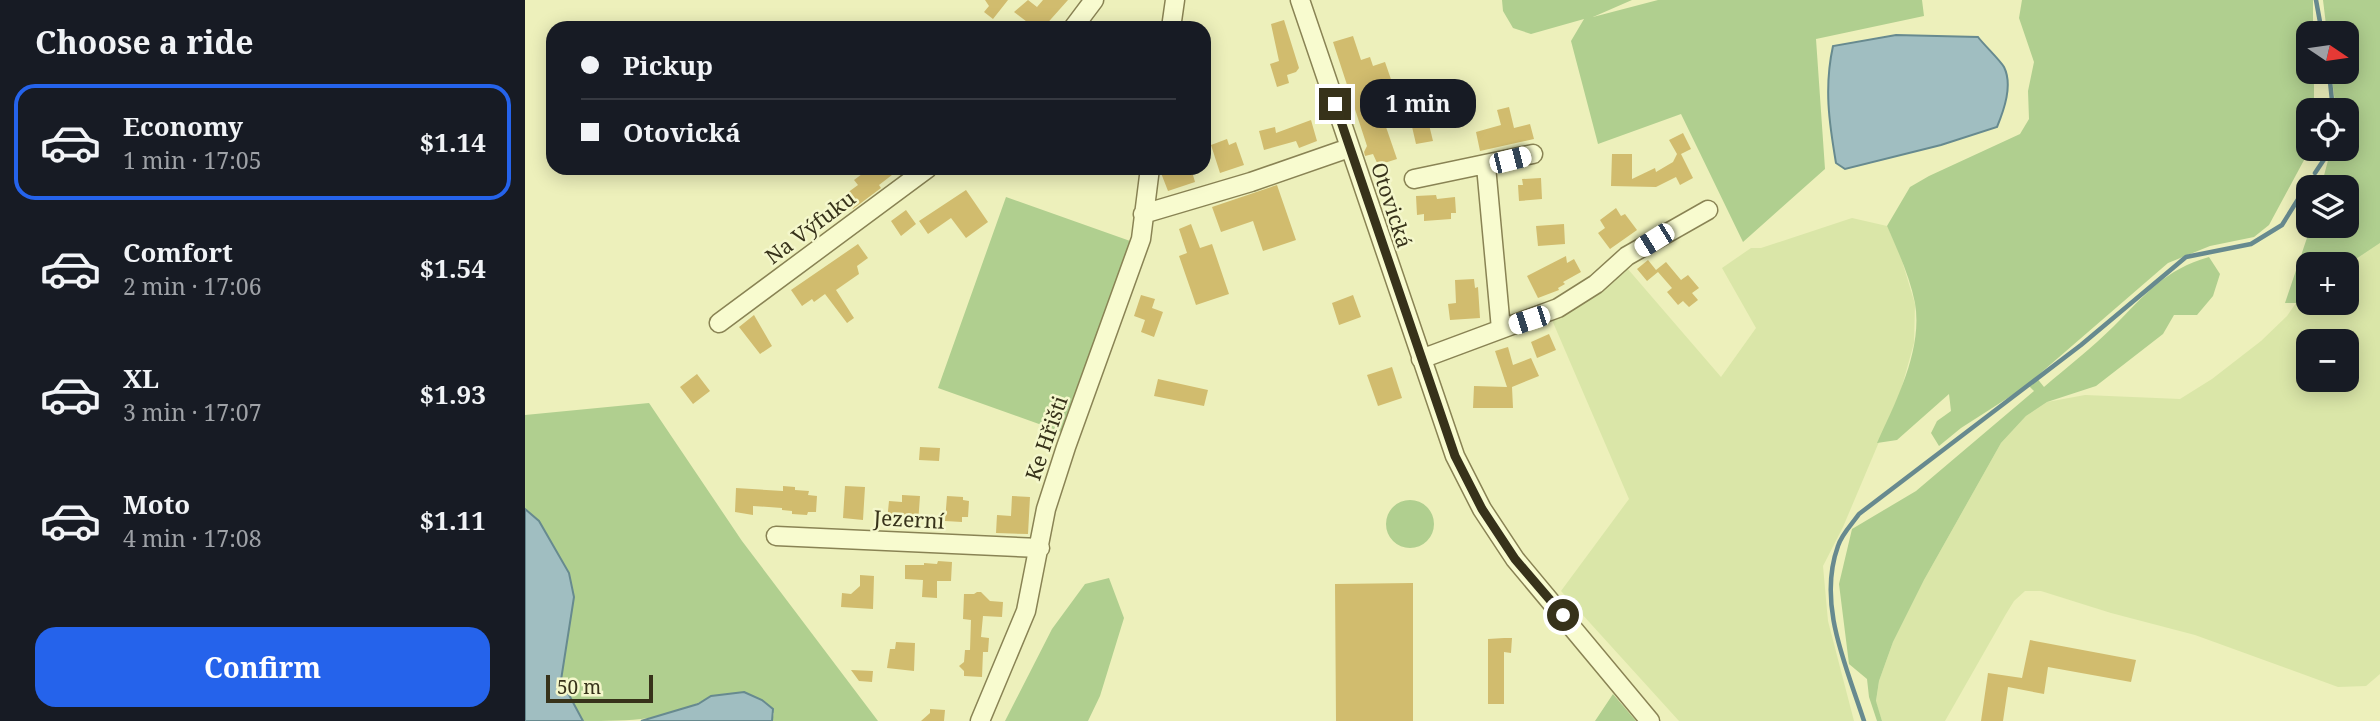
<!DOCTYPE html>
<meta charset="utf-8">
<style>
body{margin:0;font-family:"Noto Serif",serif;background:#242831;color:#f1f3f6;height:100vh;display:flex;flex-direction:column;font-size:26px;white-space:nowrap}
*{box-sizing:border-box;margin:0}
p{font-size:23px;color:#9ea1a6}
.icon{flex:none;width:38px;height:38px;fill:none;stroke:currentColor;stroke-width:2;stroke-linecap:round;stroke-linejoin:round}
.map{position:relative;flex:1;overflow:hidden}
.side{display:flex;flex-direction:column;background:#171b24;width:525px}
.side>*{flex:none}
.banner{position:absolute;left:21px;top:21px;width:665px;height:154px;border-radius:21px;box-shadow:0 4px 18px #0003;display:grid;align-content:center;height:154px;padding:0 35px;background:#171b24}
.needle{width:46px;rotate:103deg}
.controls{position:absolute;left:1771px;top:21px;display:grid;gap:14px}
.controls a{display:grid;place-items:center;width:63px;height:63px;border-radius:14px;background:#171b24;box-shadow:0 4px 18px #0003;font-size:35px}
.scale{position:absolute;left:21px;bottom:18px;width:107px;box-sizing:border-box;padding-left:7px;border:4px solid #37321a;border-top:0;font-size:19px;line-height:24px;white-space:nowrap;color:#37321a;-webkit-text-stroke:5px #f4f7cb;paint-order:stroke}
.end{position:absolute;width:32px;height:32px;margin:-16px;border:9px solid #37321a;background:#fff;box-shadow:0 0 0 4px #fff}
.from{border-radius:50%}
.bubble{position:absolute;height:49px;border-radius:21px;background:#171b24;box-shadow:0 4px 18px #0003;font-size:23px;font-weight:700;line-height:49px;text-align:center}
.car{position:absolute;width:21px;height:42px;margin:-21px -10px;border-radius:9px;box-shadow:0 0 5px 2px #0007;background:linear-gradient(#fff 24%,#345 0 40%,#fff 0 76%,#345 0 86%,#fff 0)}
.banner b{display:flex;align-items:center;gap:24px;height:66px;font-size:26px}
.banner b+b{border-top:2px solid #363941}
.banner i{width:18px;height:18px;background:#f1f3f6}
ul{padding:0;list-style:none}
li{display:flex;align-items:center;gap:21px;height:116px;margin:0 14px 10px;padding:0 21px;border:4px solid transparent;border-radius:21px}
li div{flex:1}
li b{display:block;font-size:26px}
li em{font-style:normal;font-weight:700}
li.on{border-color:#2563eb}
li>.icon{width:63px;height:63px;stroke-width:1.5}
h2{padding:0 35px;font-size:32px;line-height:84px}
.action{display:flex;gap:14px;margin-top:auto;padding:14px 35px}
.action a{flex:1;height:80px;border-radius:21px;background:#2563eb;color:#fff;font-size:28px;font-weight:700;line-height:80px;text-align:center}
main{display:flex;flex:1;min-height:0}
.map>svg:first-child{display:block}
.farmland{fill:#dae6a8;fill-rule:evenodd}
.green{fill:#b0cf8f}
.water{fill:#a0bec1;stroke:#678a8f;stroke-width:2}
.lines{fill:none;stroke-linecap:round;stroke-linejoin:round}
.stream{stroke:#678a8f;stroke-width:4.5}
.building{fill:#d1bc6e}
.minor-casing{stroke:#898354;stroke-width:21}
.minor{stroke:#f8fbcf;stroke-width:18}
.route{stroke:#37321a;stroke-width:9}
.labels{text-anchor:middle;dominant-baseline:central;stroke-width:5;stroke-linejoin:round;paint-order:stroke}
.street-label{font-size:21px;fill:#37321a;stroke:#f4f7cb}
</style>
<main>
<section class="side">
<h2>Choose a ride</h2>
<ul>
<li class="on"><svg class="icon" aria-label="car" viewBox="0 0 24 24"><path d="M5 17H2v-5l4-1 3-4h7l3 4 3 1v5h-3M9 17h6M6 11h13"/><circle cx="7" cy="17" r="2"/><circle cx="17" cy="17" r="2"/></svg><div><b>Economy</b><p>1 min · 17:05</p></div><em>$1.14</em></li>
<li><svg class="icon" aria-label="car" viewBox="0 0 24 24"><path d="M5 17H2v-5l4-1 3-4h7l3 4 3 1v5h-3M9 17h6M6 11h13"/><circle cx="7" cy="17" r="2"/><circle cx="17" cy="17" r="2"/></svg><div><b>Comfort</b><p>2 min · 17:06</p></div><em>$1.54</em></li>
<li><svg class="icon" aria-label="car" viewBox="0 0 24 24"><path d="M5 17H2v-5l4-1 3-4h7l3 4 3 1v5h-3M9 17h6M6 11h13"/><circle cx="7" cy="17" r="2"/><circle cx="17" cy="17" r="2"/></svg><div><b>XL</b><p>3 min · 17:07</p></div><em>$1.93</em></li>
<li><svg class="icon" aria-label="car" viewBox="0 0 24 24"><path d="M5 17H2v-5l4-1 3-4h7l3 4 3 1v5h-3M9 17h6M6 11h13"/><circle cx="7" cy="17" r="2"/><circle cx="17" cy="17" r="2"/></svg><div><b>Moto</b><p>4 min · 17:08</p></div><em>$1.11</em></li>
</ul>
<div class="action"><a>Confirm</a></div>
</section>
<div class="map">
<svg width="1855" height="721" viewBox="0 0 1855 721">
<rect width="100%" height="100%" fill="#edf0bb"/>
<path class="farmland" d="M1327,218L1362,226L1375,254L1390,304L1389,343L1376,390L1318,527L1298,566L1303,621L1329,721H1154L1036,591L1104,499L1027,320L1061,302L1102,268L1196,377L1231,328L1197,268L1226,248H1236Z
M1855,243V674L1841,686L1813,687L1670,635L1586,613L1516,591H1500L1489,601L1481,614L1420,721H1357L1351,702L1354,681L1368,642L1399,580L1476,443L1501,416L1522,402L1560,395L1655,399L1687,379L1736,341L1762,316L1771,303L1783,299V303H1822V265ZM1783,341H1822V380H1783Z"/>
<path class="green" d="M977,0H1107L1068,17L1133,0H1397L1399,16L1291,39L1300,169L1218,242L1156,114L1073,144L1046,41L1059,19L1006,34L988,28L978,11Z
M1497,0H1788V33H1783V72H1789V110H1783V149H1785L1744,225L1729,237L1685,246L1643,263L1511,377L1519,387C1542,367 1567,348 1589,326C1619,296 1640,269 1684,257L1695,274L1688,296L1672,315H1649L1638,334L1571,386L1522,402L1501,416L1476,443L1399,580L1368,642L1354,681L1351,701L1357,721H1352L1344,697L1342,679L1324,664L1314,584L1327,529L1391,491L1509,391L1503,385L1436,428L1414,446L1406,433L1412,421L1426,411L1424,394L1372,440L1352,443C1371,401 1398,350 1390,303C1385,277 1373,251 1362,226L1385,187L1404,176L1495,134L1504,119L1503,91L1509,62L1494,18Z
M1798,0H1855V243L1822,265L1783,264V299L1771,303H1760L1786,226H1822V187H1796L1806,149H1822V110H1811L1806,72H1822V33H1802Z
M481,197L608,242L539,433L413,388Z
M124,403L217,541L353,721H247L249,713L186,696C143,721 106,721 58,721L36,680L49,597L14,521L0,509V415Z
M861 524a24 24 0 1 1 48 0a24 24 0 1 1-48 0Z
M584,578L599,618L575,696L563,721H480L527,629L560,584Z
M1088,694L1111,721H1070Z"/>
<path class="water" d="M1371,35L1453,37C1459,45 1475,60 1479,67C1488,85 1479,110 1472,127L1416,145L1320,169L1311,163C1304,122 1299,87 1308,46Z
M0,509L14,521L44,573L49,597L36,680L58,721H0Z
M219,692L237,700L248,709L247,721H116L173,704L186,696Z"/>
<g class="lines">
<path class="stream" d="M1791,0L1797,33
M1804,72L1808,110
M1790,173L1806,149
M1339,721C1321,665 1292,604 1313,546C1316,535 1327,524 1334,514L1556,345L1661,257L1726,244L1757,225L1782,185"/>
</g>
<path class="building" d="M460,0H483L468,19L459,12L464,6Z
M503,0L512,7L518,0H543L518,28H510L489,12Z
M759,20L774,68L771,72L762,75L764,83L752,87L745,64L754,61L746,24Z
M828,36L836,60L845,57L848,66L860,62L869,88L878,85L883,104L898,100L908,141L891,144L885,118L861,127L872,159L853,165L848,154L840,156L839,152L842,146L808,42Z
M984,107L989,128L1005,124L1009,139L955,151L951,132L976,125L972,110Z
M786,120L792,141L774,148L771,141L739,150L734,131L750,127L751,133Z
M1158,133L1166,149L1156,154L1168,178L1155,185L1151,177L1131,187L1086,186L1087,154H1107V179L1130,168L1131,172L1148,162L1152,154L1144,140Z
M702,139L704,145L711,142L719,165L695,173L686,145Z
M345,168H376L354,185L356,188L328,209L318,196L333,185L329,180Z
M644,168H666L670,182L643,191L636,173V171Z
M1016,178L1017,199L994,201L993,185H998L997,179Z
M752,185L771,240L738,251L728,221L696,232L687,207Z
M441,190L463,222L441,238L426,218L403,234L394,221Z
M911,195L912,199L930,197L931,213H926V219L899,221V214L892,215L891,196Z
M1091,208L1096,216L1100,214L1112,230L1085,249L1073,233L1080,228L1075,220Z
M381,210L391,224L376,236L366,221Z
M666,224L675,248L687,244L704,294L671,305L654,256L662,253L654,229Z
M1039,224L1040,244L1013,246L1011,226Z
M333,244L343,258L332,266L334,274L311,290L329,318L322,323L300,294L289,302L287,299L277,306L266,290Z
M1041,256L1042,263L1049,259L1056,272L1038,282L1040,284L1033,288L1034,290L1013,298L1002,276Z
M1123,260L1131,270L1141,262L1156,280L1163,275L1174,288L1167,293L1173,300L1164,307L1158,301L1153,305L1142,292L1147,288L1133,272L1122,281L1112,269Z
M949,279L950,288L953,287L955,318L925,320L923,304L931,303L930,280Z
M616,295L630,299L627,308L638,312L629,337L616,332L620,320L609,316Z
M828,295L836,317L814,325L807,303Z
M229,315L247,346L235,354L214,327Z
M1024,334L1031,350L1012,358L1006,342Z
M983,347L988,365L1006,358L1014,376L987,387L988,408H948L949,386L982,387L970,351Z
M867,367L877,398L853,406L842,375Z
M172,374L185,391L168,404L155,387Z
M633,379L683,390L679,406L629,396Z
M395,447L415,448L414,461L394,460Z
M258,486L270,487V490L284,491L283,495L292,496L291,512H283L282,515L267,514V511L257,510V508L228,506V515L210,512L211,488L258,491Z
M320,486L340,487L338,520L318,518Z
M377,495L395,496L393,524L362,521L364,501L377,502Z
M422,496L438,497V500L444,501L443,517H437V522L420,521Z
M487,496L505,497L503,534L471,533L472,515L486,516Z
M413,561L427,562L426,581H412V598L397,597L398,580L380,579V565H399V563L412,564Z
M335,575L349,576L348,609L316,607L317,593L326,594L335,586Z
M888,583V721H811L810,584Z
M452,592H456L465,601L478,602L477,617L458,616L456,637L464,638L463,652H458L457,677L439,676V671L434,666L439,662L440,650H445L446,620L438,619L439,594H449Z
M979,638H987L986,653L979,652V704H963V639Z
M1505,640L1611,660L1606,682L1523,667L1519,694L1483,687L1478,721H1456L1463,673L1497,678Z
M371,642L390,643L389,671L362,668L365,649H370Z
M326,670L348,671L347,682L334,681Z
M405,709L420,710L419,721H396L405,713Z"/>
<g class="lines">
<g class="minor-casing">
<path id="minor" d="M775,0L930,456L957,509L990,559L1125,721
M548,28L569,0
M646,28L650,0
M961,166L976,329
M889,179L1008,154
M618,214L726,182L824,148
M194,323L403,168
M896,359L1033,308L1071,284L1102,256L1183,210
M251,536L515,548
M455,721L501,611L521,509L541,447L616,239L625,168"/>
</g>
<use href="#minor" class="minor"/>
</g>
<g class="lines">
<path class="route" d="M810,104L930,456L957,509L990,559L1038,615"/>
</g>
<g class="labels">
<g class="street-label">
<text transform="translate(867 205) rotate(72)">Otovická</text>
<text transform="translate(285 227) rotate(-37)">Na Výfuku</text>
<text transform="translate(521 438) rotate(-71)">Ke Hřišti</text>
<text transform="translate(384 519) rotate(3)">Jezerní</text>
</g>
</g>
</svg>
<div class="controls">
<a><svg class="needle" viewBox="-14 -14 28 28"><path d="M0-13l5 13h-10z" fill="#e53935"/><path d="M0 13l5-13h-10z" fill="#9ea1a6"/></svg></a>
<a><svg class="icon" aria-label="locate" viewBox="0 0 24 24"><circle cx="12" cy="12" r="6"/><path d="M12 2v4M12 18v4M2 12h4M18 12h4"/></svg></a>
<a><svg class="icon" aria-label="layers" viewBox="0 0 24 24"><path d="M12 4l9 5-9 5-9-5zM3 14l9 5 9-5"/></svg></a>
<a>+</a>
<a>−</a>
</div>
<div class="scale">50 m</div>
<i class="end from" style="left:1038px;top:615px"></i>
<i class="end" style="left:810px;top:104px"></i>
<div class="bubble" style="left:835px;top:79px;width:116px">1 min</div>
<i class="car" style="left:985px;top:160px;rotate:76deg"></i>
<i class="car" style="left:1129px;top:240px;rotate:238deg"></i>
<i class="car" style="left:1004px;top:320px;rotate:252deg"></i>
<div class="banner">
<b><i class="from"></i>Pickup</b>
<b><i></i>Otovická</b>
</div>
</div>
</main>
